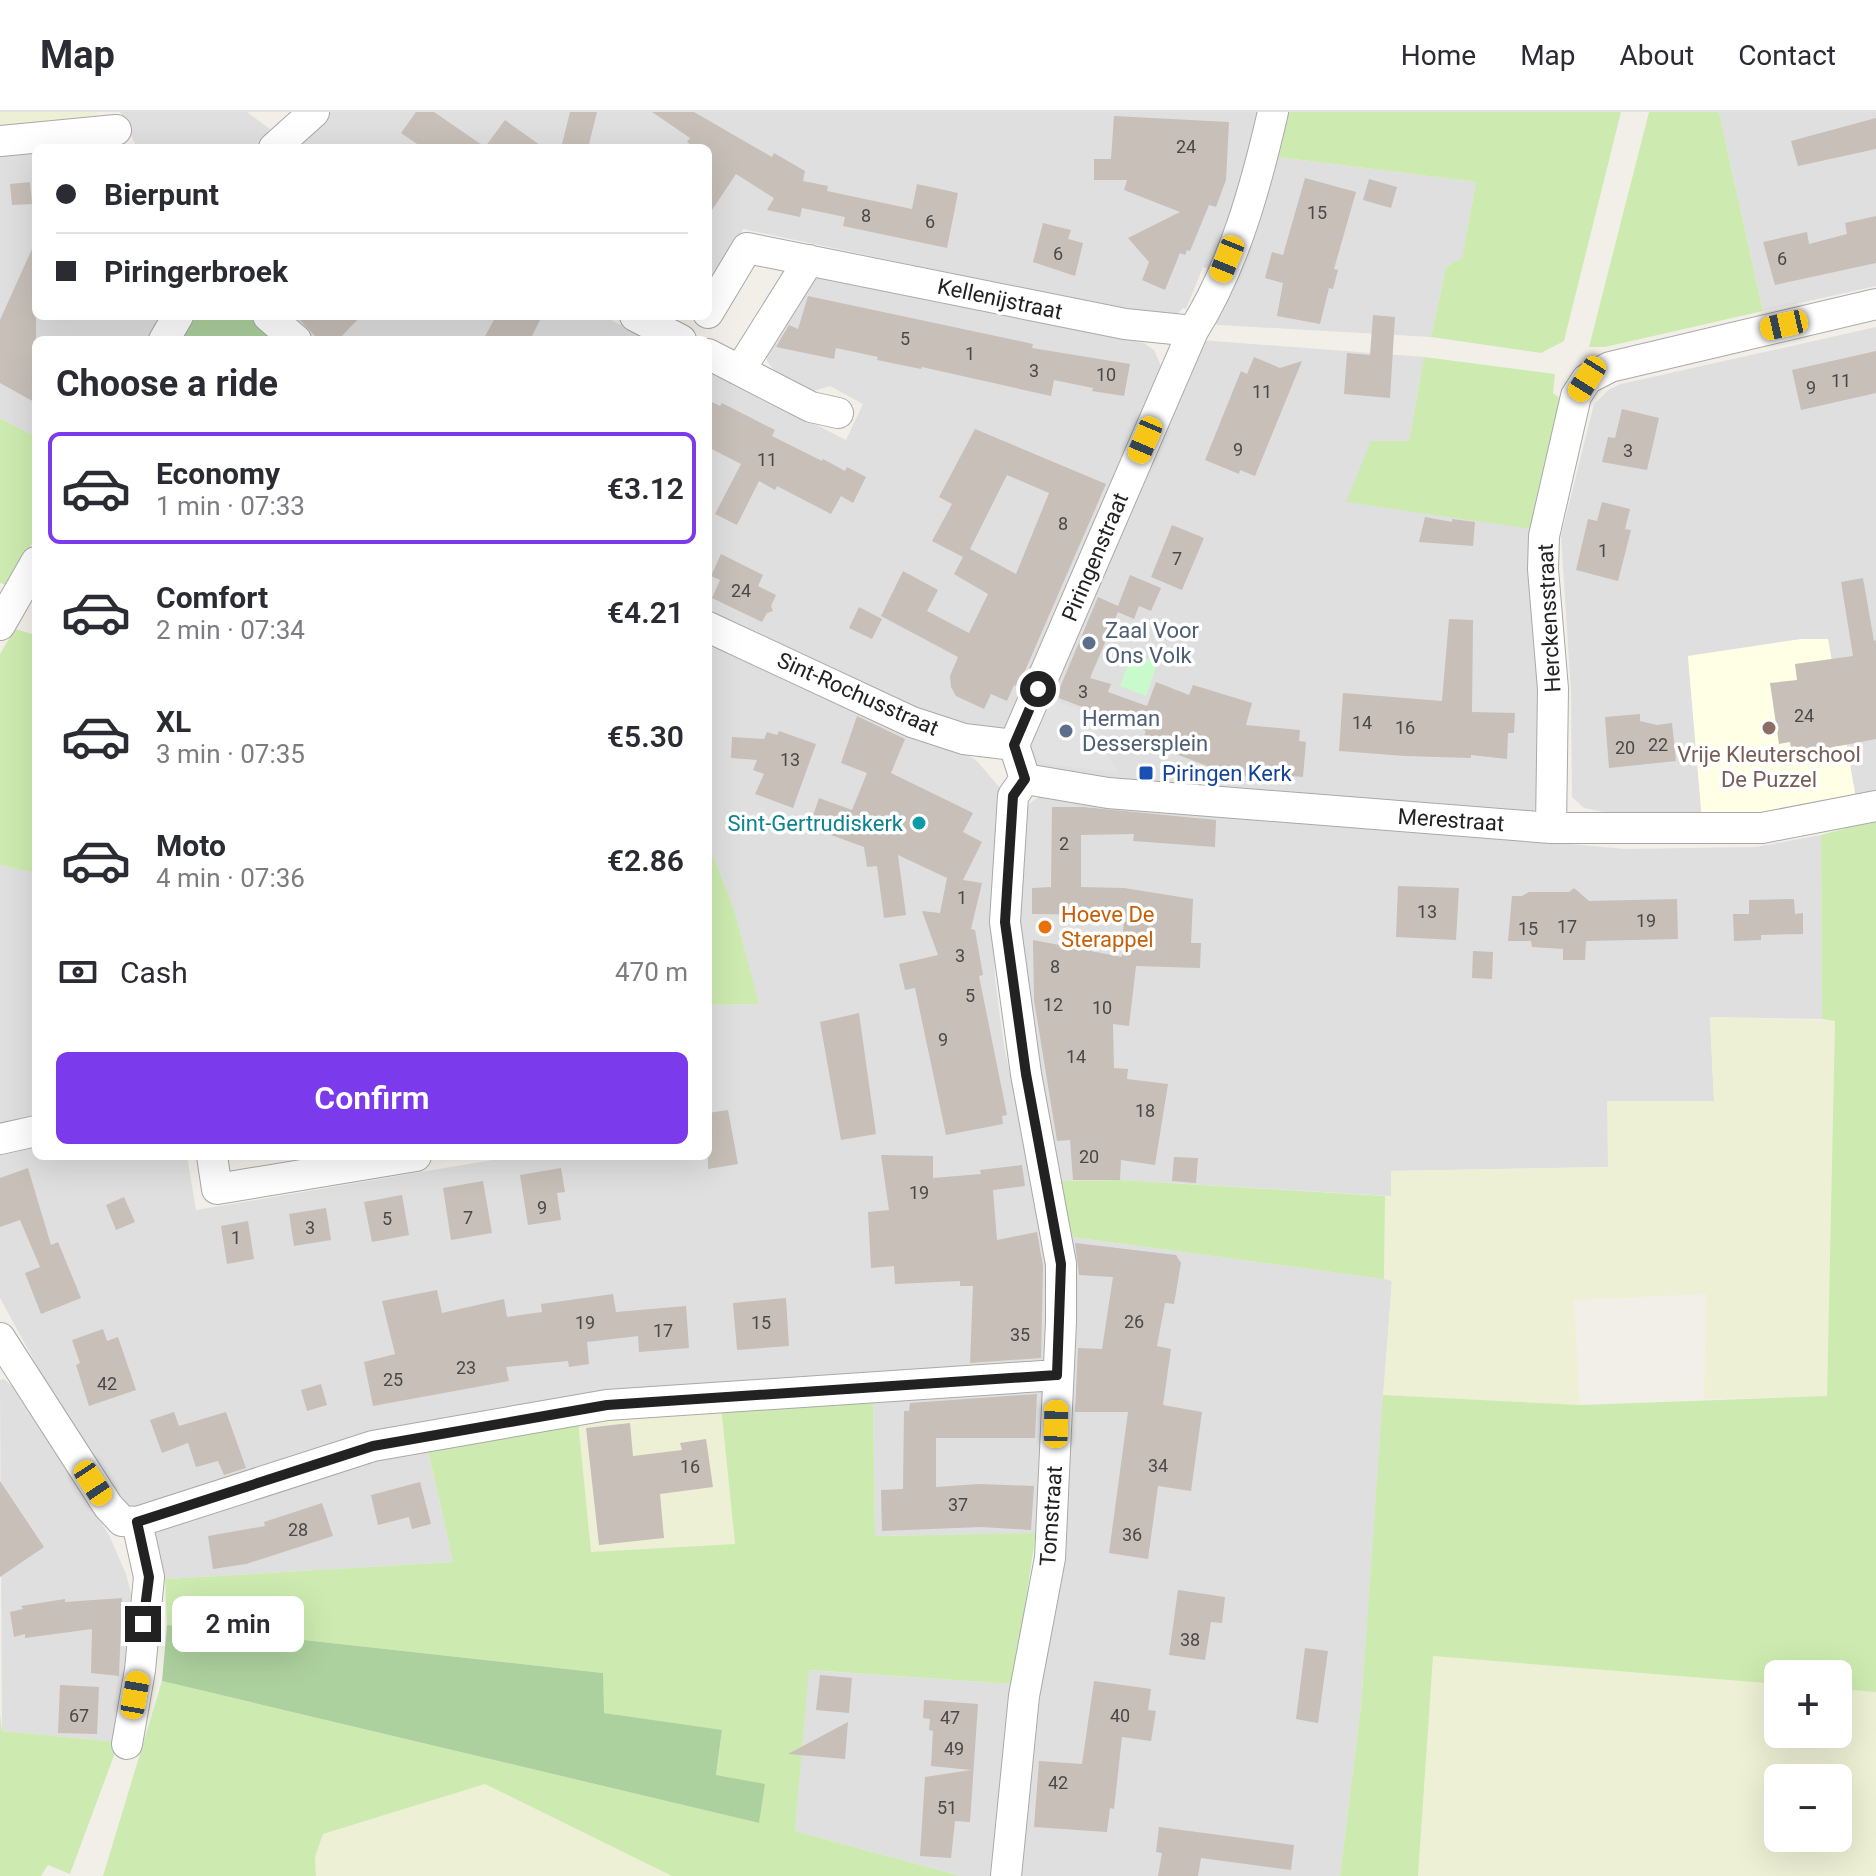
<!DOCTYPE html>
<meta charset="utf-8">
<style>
body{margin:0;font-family:Roboto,sans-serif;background:#f2f2f3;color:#2b2b33;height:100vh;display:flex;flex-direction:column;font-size:30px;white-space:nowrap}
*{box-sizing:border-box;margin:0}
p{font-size:26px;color:#7c7c81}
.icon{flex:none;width:44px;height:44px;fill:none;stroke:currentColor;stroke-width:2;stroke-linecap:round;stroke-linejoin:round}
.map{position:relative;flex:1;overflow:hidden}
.side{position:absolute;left:32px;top:224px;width:680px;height:824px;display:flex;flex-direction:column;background:#fff;border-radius:12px;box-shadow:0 8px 32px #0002}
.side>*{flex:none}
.top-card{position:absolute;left:32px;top:32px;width:680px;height:176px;border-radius:12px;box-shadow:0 8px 32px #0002;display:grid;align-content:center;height:176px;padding:0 24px;background:#fff}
.tools{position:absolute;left:1764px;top:1548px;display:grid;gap:16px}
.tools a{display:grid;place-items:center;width:88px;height:88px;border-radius:12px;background:#fff;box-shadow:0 8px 32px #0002;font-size:40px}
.end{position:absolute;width:36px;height:36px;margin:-18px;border:10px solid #222;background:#fff;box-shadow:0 0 0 4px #fff}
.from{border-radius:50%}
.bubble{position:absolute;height:56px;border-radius:12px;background:#fff;box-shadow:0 8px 32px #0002;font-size:26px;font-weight:600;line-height:56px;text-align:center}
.car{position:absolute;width:24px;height:48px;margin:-24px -12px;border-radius:10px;box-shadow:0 0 6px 2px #0007;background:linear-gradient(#f5c518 24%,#345 0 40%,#f5c518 0 76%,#345 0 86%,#f5c518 0)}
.top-card b{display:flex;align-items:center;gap:28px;height:76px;font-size:30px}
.top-card b+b{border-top:2px solid #e1e1e2}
.top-card i{width:20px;height:20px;background:#2b2b33}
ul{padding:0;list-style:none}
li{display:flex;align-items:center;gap:24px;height:112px;margin:0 16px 12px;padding:0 8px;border:4px solid transparent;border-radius:12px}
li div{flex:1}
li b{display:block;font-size:30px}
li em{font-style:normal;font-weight:600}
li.selected{border-color:#7c3aed}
li>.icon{width:72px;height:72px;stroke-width:1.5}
h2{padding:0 24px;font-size:36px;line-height:96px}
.pay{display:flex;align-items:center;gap:20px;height:88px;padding:0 24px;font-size:30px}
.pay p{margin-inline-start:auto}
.primary-button{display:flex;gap:16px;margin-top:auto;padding:16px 24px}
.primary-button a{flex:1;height:92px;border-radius:12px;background:#7c3aed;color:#fff;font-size:32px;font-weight:600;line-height:92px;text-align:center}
header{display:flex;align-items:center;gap:48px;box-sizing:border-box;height:112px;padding:0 40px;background:#fff;border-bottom:2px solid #e1e1e2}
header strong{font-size:38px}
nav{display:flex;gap:44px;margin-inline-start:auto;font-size:28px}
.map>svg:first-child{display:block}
.residential{fill:#e0dfdf}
.education{fill:#ffffe5}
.farmland{fill:#eef0d5;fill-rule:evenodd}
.grass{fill:#cdebb0}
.forest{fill:#add19e}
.park{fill:#c8facc}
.parking{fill:#e2e2e2}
.building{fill:#c7bfb8;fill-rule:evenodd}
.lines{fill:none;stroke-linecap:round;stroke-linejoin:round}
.minor-casing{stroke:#a9a9a9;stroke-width:32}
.minor{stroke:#fff;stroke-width:30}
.route{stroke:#222;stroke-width:10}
.service-dot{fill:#5c6f8a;stroke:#fff;stroke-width:3}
.education-dot{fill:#8d6e63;stroke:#fff;stroke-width:3}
.transit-dot{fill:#1a4fb4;stroke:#fff;stroke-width:3}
.culture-dot{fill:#0f9aa8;stroke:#fff;stroke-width:3}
.food-dot{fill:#e8710a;stroke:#fff;stroke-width:3}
.labels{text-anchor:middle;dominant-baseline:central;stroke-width:7;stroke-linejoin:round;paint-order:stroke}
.number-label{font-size:18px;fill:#4b4948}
.street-label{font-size:22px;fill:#222;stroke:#fff}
.service-label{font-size:22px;fill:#4e5e75;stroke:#fff;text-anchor:start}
.education-label{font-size:22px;fill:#785e54;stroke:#fff}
.transit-label{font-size:22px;fill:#164399;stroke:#fff;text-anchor:start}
.culture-label{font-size:22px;fill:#0d838f;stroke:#fff;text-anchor:end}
.food-label{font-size:22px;fill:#c56008;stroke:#fff;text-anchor:start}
</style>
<header>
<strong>Map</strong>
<nav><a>Home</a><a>Map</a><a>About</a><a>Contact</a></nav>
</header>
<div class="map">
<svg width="1876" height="1764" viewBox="0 0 1876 1764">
<rect width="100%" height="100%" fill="#f2efe9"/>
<path class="residential" d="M120,0H247L270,17L256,36H137Z
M324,0H1265L1215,159L1203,155L1186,197L1183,196L1176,203L1144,202L743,117L708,179V36H280Z
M1719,0H1876V174L1763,199Z
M104,28L115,36H36V204H161L147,228H36V325L0,306V34Z
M1270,44L1476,70L1462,147L1446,155L1431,225L1203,212Z
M820,164L1144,231L1154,238L1162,256L1017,608L998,622L958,614L708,509V258L846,328L863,292L830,274L814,279L774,258L767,249V239L813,166Z
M291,204H603L650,228H316Z
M1876,215V682L1856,687L1828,527H1802L1688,544L1702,708H1605L1604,700L1584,696L1572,685L1571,580L1561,424L1594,292L1608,278L1621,272Z
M1200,228L1424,245L1409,330L1531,417L1540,574V689L1530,704L1089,667L1036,655L1026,642Z
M708,528L946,630L976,648L1000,676L1002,707L993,799L995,867L1004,934L1042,1114L1055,1204L1051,1249L635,1279L125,1398L74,1322L0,1186V1039L36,1032V1044H187L196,1098L516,1044H708V893L758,892L734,797L708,731Z
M1040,684L1625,737L1756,735L1821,723L1822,907L1710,905L1714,989H1608V1055L1391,1059V1084L1120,1068L1055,1069L1018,801L1024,703L1030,691Z
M0,753L36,761V1010L0,1017Z
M1064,1124L1392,1168L1361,1594L1340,1764H1019Z
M4,1267L18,1279L109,1423L126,1462L133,1489L119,1630L2,1619L0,1268Z
M1039,1274L1044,1282L1040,1421L875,1424L873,1281Z
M426,1330L453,1450L165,1467L149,1414Z
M808,1558L1013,1572L990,1764H961L795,1719Z"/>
<path class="education" d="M1802,527H1828L1856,687L1805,698L1702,708L1688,544Z"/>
<path class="farmland" d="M0,0H98L95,9L0,19Z
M1710,905L1835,909L1827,1284L1704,1287L1706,1182L1574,1188L1580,1293L1383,1283L1392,1169L1384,1167L1385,1084H1391V1059L1608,1055L1607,989H1714Z
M721,1294L735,1432L590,1441L578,1308Z
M1432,1544L1778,1572V1622H1838V1577L1876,1580V1764H1418ZM1778,1666H1838V1726H1778Z
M485,1672L672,1764H316L315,1745L323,1722Z"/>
<path class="grass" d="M1282,0H1621L1564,229L1541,241L1431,225L1446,155L1462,146L1476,70L1270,44Z
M1649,0H1719L1763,199L1605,235H1589Z
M1424,245L1555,262L1553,281L1562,288L1531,417L1346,390L1371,329H1409Z
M0,306L36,325V424L9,474L0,471Z
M15,517L36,523V761L0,753V542Z
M1876,708V1580L1838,1577V1562H1778V1572L1433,1544L1418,1764H1340L1361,1594L1383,1283L1580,1293L1827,1284L1835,909L1822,907L1821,723Z
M708,731L734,797L759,892L708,893Z
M1120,1068L1385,1084L1384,1167L1064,1124L1055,1069Z
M873,1281L875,1424L1036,1421L1013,1572L809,1558L795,1719L961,1764H672L485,1672L323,1722L315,1745L316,1764H103L162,1569L759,1711L716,1664L722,1619L603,1601V1561L167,1513L165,1467L453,1450L427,1334L578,1308L591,1440L735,1432L721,1294Z
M0,1603L2,1619L119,1630L70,1762L48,1753L41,1764H0Z"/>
<path class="forest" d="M187,204H247L284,228H248L230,224L221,228H172Z
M167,1513L603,1561L604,1601L722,1618L716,1663L765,1672L759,1711L162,1569Z"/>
<path class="park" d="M1132,541L1158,550L1146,584L1120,574Z"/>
<path class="parking" d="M1043,584L1099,605L1102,633L1119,661L1041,651L1028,633Z"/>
<path class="building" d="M416,0H434L485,35L505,8L544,36H423L401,21Z
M570,0H597L588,36H561Z
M652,0H694L772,45L774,41L805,59L803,69L828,74L827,79L912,97L917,72L958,81L947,136L843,114L845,105L802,96L800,105L767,98L774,86L736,62L708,104V36H695L687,30L690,26Z
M1114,4L1229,10L1226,68L1216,95L1209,93L1190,139L1187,138L1185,143L1180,141L1165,178L1142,168L1149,150L1128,126L1180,100L1124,78L1127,68H1094V47H1111Z
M1876,6V37L1798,54L1791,29Z
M1305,66L1356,80L1334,157L1338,158L1333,177L1329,176L1320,212L1277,204L1283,171L1265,166L1272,140L1283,143Z
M1369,67L1397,75L1391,96L1363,88Z
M30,70L32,92L12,93L10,72Z
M1876,104V151L1775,173L1763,130L1807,120L1809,132L1847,122L1845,111Z
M1043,111L1071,118L1068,127L1083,131L1075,164L1033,150Z
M36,128V291L0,271V208Z
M808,184L1033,232L1032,236L1130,252L1124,284L1092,279L1093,276L1054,268L1051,284L922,255L921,257L877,248L878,245L836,236L834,247L776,235L789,213L798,217Z
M1373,203L1395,205L1390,286L1344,282L1347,241L1370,243Z
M296,204H361L338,228H319Z
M496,204H542L530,228H483Z
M1876,239V281L1801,298L1792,258Z
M1254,245L1280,256L1302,249L1255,364L1240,358L1239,362L1205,348L1241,259L1247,262Z
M708,288L720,294L722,291L775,318L772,324L822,349L823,347L845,359L847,355L866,365L853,391L841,384L831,402L777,374L775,378L759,369L737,413L715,402L741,352L708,335Z
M1622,297L1659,306L1647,358L1602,350L1608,325L1615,326Z
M975,317L1106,372L1018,575L1014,573L1007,589L991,582L984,597L956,584L951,575L950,564L958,545L881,504L903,459L938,478L927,499L969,521L988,482L954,462L963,445L932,429L952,392L939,385ZM1007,363L1049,381L1016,462L970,437Z
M1602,390L1630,397L1625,417L1631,418L1618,469L1576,458L1588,407L1597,409Z
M1425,405L1452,410V407L1475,410L1473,434L1419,430Z
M1172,413L1204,426L1182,478L1151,465Z
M721,442L763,463L758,474L776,483L771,494L773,499L767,501L762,510L712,486L720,468L711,464Z
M1130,463L1161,476L1151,499L1139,494L1134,507L1118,500L1090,566L1111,572L1108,580L1147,594L1156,570L1189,583L1193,573L1252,591L1246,613L1300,618L1299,629L1306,630L1303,665L1270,662L1269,671L1210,655L1142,629L1146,619L1056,585L1098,485L1118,494Z
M1863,466L1874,529L1876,528V627L1792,643L1790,630L1779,632L1770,571L1797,568L1795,552L1853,544L1841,470Z
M859,495L882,507L872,527L849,516Z
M1449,507L1473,508L1472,600L1515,601L1514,621H1508L1507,647L1471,643V646L1405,644L1339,639L1343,581L1442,589Z
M1640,602V609L1657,613L1672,611L1676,649L1609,656L1605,605Z
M857,604L905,627L891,661L973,701L963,720L982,730L963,768L982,771L971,817L975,818L983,863L979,864L1007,1003L1002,1004L1003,1012L946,1023L915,876L905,878L899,852L938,843L922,799L940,801L947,766L898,743L906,803L884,806L877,754L867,755L864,735L809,715L819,686L852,698L867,661L841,651Z
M779,619L816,632L793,696L755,682L764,662L753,658L757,648L731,646L732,625L764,627L767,620L777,623Z
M1052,695H1083L1216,708L1215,735L1133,729L1134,722L1081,723V775L1124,776L1193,787L1191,831H1201L1200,856L1136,854L1129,914L1113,912L1114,956L1128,957L1127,967L1168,972L1155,1053L1121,1048L1120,1068H1073L1070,1028L1057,1029L1034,888L1033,828L1122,845L1124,803L1032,802V776L1051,775Z
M1398,774L1459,776L1456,828L1396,825Z
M1574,776L1589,789L1677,787L1678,827L1586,829L1585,848H1563V837L1532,835L1531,829H1508L1512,784H1522L1529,780H1569Z
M1794,787L1795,802L1803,801V822L1761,823V828L1734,829L1733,802H1749V788Z
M1473,839L1493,840L1492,867L1472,866Z
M859,901L876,1022L841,1028L820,910Z
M728,998L738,1052L708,1057V1001Z
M881,1043L933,1044V1066L981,1062L980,1058L1022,1053L1025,1074L993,1078L997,1128L1037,1120L1043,1154L1041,1246L970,1251L973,1174H960V1169L895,1172L894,1154L871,1156L868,1100L889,1098Z
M1174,1045L1198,1046L1196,1071L1172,1069Z
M28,1056L51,1133L58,1130L81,1186L41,1202L25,1161L40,1155L20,1108L0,1115V1066Z
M561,1056L565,1080L557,1081L561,1108L528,1113L520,1063Z
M483,1069L492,1121L451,1128L443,1076Z
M402,1083L409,1123L372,1130L364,1090Z
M124,1085L135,1110L116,1118L106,1093Z
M326,1096L331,1128L294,1134L289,1102Z
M248,1109L254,1147L227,1152L221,1114Z
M1075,1131L1176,1143L1181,1151L1174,1192L1165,1191L1157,1234L1171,1237L1163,1293L1202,1300L1191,1379L1158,1374L1148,1447L1109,1441L1128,1300H1075L1078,1236L1102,1237L1113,1165L1079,1163Z
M437,1178L442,1201L504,1187L507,1205L542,1200L541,1192L613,1182L616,1200L686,1194L689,1236L639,1240L638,1224L587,1230L589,1252L569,1255L568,1249L506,1255L509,1269L373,1294L364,1250L395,1242L382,1189Z
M786,1186L789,1234L737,1238L733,1191Z
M103,1217L107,1229L118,1225L136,1278L89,1294L76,1253L80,1251L72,1228Z
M321,1272L327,1293L307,1299L301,1278Z
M1037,1282L1035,1326H936V1375L979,1372L1034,1374L1031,1418L981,1415L882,1419L881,1378L903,1377L904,1299H909L910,1291Z
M174,1300L179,1314L226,1300L246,1356L224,1363L218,1349L196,1355L188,1331L162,1341L150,1308Z
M630,1311L633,1344L682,1338L680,1331L706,1327L713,1375L660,1382L664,1426L599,1433L586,1316Z
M0,1369L44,1435L0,1465Z
M420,1370L431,1412L412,1417L409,1405L378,1413L371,1383Z
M322,1391L333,1424L246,1452L213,1457L208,1424L265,1414L264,1410Z
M1178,1478L1225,1485L1222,1511L1211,1510L1205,1548L1169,1543Z
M122,1486L119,1564L91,1561L92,1517L25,1526V1522L14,1525L10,1500L23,1497L21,1494L65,1487V1490Z
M1305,1536L1328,1539L1318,1611L1296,1607Z
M820,1563L852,1566L849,1601L816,1598Z
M1094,1569L1151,1577L1148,1598L1156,1599L1151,1629L1122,1625L1114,1697L1110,1696L1107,1720L1034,1715L1039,1649L1082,1652Z
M60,1573L99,1575L97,1622L58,1621Z
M924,1588L978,1592L970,1710L955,1709L951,1746L920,1744L925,1665L971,1658L931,1654L933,1619L929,1618L930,1607L923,1606Z
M848,1610L845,1647L788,1642Z
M1159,1715L1294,1733L1291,1758L1201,1746L1198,1764H1158L1162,1741L1156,1740Z"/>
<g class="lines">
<g class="minor-casing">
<path id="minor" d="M0,29L116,18
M274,36L314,0
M708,201L747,136L1125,212L1193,219
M268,204L296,228
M635,204L681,228
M164,228L178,204
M708,242L811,295L838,301
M740,258L809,148
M0,513L36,450
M708,515L912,610L964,627L1014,633
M1025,667L1108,681L1551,716H1762L1876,694
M1025,667L1014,633L1193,219C1234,154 1256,74 1273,0
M1551,716L1553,577L1543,457L1544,424L1576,284L1587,267L1610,255L1876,192
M0,1027L36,1019
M212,1044L217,1077L416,1044
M0,1226L108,1394L122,1409L137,1410L373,1334L607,1293L1057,1263
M127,1632L140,1558L149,1465L137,1410
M1006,1764L1024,1584L1050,1446L1061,1210V1152L1026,962L1005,810L1013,684L1025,667"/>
</g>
<use href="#minor" class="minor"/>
</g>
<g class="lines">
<path class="route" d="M143,1512L149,1465L137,1410L373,1334L607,1293L1057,1263L1061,1152L1026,962L1005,810L1013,684L1025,667L1014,633L1038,577"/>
</g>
<g class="service-dot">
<circle cx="1089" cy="531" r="8"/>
<circle cx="1066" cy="619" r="8"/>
</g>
<circle class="education-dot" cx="1769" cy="616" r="8"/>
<rect class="transit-dot" x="1138" y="653" width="16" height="16" rx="4"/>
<circle class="culture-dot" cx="919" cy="711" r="8"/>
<circle class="food-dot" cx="1045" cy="815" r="8"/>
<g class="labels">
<g class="number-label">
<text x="1186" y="34">24</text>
<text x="1317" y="100">15</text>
<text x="866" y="103">8</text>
<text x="930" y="109">6</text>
<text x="1058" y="141">6</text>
<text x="1782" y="146">6</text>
<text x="905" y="226">5</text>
<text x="970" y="241">1</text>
<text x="1034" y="258">3</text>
<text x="1106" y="262">10</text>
<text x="1841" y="268">11</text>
<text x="1811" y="275">9</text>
<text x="1262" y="279">11</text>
<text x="1238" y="337">9</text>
<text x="1628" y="338">3</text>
<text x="767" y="347">11</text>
<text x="1063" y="411">8</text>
<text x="1603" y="438">1</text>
<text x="1177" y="446">7</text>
<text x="741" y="478">24</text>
<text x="1083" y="579">3</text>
<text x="1804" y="603">24</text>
<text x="1362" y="610">14</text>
<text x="1405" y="615">16</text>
<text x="1658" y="632">22</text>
<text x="1625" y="635">20</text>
<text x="790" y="647">13</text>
<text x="1064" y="731">2</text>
<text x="962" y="785">1</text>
<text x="1427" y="799">13</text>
<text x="1646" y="808">19</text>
<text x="1567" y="814">17</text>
<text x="1528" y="816">15</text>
<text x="960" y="843">3</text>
<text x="1055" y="854">8</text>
<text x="970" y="883">5</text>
<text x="1053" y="892">12</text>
<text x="1102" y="895">10</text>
<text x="943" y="927">9</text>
<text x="1076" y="944">14</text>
<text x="1145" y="998">18</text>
<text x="1089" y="1044">20</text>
<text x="919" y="1080">19</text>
<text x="542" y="1095">9</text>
<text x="468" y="1105">7</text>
<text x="387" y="1106">5</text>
<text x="310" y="1115">3</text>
<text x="236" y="1125">1</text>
<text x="1134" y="1209">26</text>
<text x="585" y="1210">19</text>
<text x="761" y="1210">15</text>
<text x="663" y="1218">17</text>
<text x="1020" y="1222">35</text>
<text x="466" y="1255">23</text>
<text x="393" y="1267">25</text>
<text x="107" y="1271">42</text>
<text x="1158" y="1353">34</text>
<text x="690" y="1354">16</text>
<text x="958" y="1392">37</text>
<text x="298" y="1417">28</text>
<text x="1132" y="1422">36</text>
<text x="1190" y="1527">38</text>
<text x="79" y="1603">67</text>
<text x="1120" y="1603">40</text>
<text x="950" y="1605">47</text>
<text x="954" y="1636">49</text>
<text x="1058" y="1670">42</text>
<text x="947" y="1695">51</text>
</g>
<g class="street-label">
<text transform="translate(1000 187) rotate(12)">Kellenijstraat</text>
<text transform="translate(1095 445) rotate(-67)">Piringenstraat</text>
<text transform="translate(1549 506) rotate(-93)">Herckensstraat</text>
<text transform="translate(858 582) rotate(24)">Sint-Rochusstraat</text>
<text transform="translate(1451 708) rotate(4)">Merestraat</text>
<text transform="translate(1051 1404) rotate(-86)">Tomstraat</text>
</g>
<g class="service-label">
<text x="1105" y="518">Zaal Voor<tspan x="1105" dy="25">Ons Volk</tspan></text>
<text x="1082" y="606">Herman<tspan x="1082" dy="25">Dessersplein</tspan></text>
</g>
<g class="education-label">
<text x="1769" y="642">Vrije Kleuterschool<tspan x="1769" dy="25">De Puzzel</tspan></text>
</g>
<g class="transit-label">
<text x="1162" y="661">Piringen Kerk</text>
</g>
<g class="culture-label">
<text x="903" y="711">Sint-Gertrudiskerk</text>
</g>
<g class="food-label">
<text x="1061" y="802">Hoeve De<tspan x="1061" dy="25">Sterappel</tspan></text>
</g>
</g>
</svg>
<div class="tools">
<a>+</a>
<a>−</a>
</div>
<i class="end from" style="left:1038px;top:577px"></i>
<i class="end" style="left:143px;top:1512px"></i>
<div class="bubble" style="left:172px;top:1484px;width:132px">2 min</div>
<i class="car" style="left:1227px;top:147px;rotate:202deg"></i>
<i class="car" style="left:1784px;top:213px;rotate:257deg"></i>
<i class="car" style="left:1587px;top:267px;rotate:212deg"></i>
<i class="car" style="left:1145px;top:328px;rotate:203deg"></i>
<i class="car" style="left:1056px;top:1312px;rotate:1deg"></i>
<i class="car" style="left:93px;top:1371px;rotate:147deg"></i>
<i class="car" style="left:135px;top:1583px;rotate:10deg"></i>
<div class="top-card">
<b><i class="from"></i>Bierpunt</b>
<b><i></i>Piringerbroek</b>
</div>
<section class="side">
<h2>Choose a ride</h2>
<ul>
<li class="selected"><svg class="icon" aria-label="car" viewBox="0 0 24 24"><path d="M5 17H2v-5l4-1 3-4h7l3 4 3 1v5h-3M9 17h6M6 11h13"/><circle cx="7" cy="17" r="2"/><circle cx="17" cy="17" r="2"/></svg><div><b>Economy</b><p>1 min · 07:33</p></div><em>€3.12</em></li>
<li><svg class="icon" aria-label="car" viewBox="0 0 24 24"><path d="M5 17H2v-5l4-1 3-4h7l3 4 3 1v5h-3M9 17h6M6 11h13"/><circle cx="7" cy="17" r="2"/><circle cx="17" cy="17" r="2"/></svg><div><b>Comfort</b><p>2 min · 07:34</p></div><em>€4.21</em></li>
<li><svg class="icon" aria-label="car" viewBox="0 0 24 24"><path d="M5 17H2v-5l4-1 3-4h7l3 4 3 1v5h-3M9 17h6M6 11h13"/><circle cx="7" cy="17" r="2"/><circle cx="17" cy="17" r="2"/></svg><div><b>XL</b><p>3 min · 07:35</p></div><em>€5.30</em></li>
<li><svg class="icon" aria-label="car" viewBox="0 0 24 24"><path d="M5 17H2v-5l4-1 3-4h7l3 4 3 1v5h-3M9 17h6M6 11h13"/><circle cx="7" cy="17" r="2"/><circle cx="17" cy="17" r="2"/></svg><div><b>Moto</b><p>4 min · 07:36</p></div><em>€2.86</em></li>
</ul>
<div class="pay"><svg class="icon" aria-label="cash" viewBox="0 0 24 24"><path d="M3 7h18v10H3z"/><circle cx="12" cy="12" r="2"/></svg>Cash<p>470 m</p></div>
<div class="primary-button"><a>Confirm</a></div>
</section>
</div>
